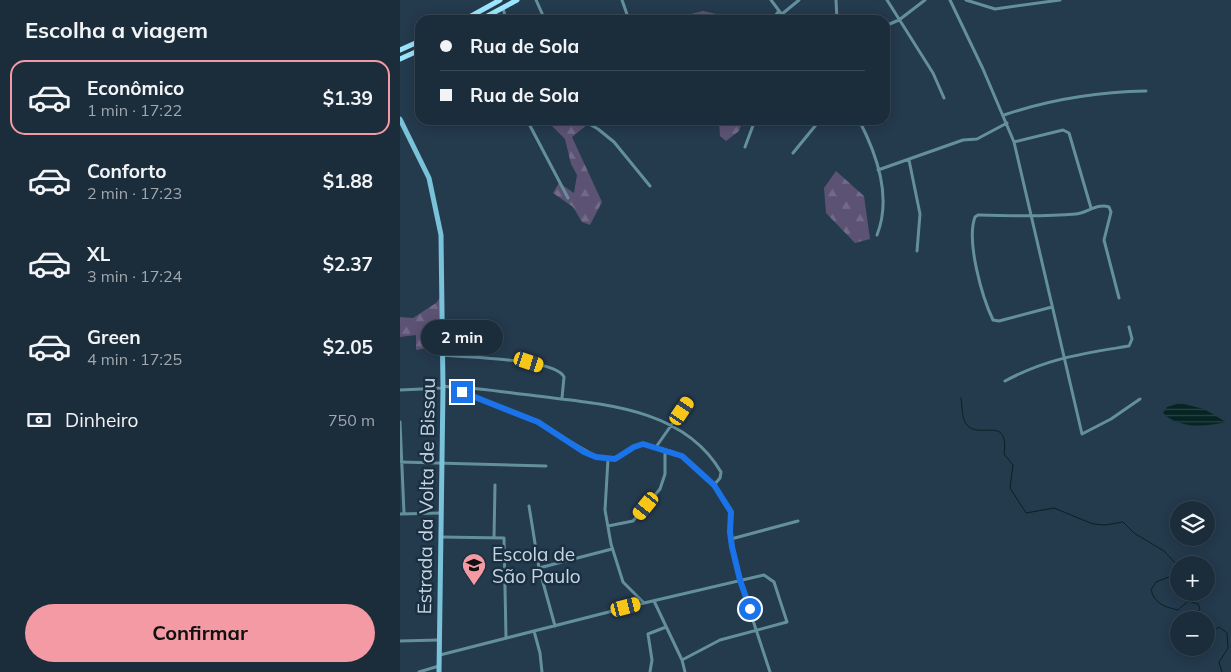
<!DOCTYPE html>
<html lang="pt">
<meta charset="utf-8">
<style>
body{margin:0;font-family:Mulish,sans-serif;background:#243442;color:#f1f3f6;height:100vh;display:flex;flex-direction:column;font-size:19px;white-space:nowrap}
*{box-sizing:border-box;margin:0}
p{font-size:16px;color:#a0a7af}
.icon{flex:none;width:28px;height:28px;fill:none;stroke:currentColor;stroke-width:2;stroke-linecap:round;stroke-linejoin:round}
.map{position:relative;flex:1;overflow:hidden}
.details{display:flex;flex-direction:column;background:#1b2c3a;width:400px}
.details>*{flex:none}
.top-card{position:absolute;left:15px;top:15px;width:475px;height:110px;border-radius:15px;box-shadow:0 2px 12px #0003,0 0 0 1px #394854;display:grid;align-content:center;height:110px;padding:0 25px;background:#1b2c3a}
.fabs{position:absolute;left:770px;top:501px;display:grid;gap:10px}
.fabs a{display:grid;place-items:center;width:45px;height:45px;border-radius:50%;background:#1b2c3a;box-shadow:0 2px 12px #0003,0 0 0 1px #394854;font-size:25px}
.end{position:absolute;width:22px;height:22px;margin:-11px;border:6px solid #1a73e8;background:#fff;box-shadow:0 0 0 2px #fff}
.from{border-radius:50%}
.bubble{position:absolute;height:35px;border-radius:18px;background:#1b2c3a;box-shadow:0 2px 12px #0003,0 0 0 1px #394854;font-size:16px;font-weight:700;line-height:35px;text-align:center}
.car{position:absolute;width:15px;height:30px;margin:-15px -8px;border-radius:6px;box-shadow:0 0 4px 1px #0007;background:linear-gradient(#f5c518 24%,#345 0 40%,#f5c518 0 76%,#345 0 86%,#f5c518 0)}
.top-card b{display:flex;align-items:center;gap:18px;height:48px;font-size:19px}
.top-card b+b{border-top:1px solid #394854}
.top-card i{width:12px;height:12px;background:#f1f3f6}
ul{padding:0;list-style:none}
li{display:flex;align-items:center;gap:15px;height:75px;margin:0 10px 8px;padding:0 15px;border:2px solid transparent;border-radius:15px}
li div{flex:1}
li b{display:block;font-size:19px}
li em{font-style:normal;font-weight:700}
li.current{border-color:#f49aa4}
li>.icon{width:45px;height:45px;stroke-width:1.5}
h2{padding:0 25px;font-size:22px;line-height:60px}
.pay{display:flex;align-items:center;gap:12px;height:55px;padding:0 25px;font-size:19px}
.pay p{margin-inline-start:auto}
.action{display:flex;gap:10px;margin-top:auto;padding:10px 25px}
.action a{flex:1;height:58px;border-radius:30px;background:#f49aa4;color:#111;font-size:20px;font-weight:700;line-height:58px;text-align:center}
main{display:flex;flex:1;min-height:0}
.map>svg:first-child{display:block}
.forest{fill:url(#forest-firs)}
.water{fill:url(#water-rules)}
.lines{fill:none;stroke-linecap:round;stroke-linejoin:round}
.stream{stroke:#062423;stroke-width:1}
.street{stroke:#64909e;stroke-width:3}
.secondary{stroke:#79c2d9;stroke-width:5}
.primary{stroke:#9ce6fd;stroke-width:5}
.route{stroke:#1a73e8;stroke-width:6}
.labels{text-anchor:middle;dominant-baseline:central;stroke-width:5;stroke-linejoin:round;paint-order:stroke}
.street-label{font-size:19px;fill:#c7d5e1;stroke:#1a3042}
.poi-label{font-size:19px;fill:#c7d5e1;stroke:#1a3042;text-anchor:start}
</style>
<main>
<section class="details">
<h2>Escolha a viagem</h2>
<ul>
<li class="current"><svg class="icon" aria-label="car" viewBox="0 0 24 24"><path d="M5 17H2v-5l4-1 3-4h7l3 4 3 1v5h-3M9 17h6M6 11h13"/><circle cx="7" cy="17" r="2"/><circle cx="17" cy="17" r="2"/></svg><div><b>Econômico</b><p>1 min · 17:22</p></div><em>$1.39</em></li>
<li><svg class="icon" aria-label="car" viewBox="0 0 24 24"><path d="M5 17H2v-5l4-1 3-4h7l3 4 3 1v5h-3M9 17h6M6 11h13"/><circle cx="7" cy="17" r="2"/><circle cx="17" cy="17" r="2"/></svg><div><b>Conforto</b><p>2 min · 17:23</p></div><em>$1.88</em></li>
<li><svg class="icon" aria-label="car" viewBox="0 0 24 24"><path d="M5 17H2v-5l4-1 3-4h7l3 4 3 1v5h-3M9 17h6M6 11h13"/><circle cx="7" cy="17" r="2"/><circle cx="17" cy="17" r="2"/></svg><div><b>XL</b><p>3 min · 17:24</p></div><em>$2.37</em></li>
<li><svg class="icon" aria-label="car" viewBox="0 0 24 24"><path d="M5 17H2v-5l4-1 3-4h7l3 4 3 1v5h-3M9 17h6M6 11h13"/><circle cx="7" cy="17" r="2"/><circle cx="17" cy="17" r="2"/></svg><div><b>Green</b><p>4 min · 17:25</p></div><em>$2.05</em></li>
</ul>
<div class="pay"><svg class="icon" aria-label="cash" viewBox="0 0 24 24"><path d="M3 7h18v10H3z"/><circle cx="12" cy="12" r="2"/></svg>Dinheiro<p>750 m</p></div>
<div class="action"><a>Confirmar</a></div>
</section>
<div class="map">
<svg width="831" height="672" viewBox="0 0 831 672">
<defs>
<pattern id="forest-firs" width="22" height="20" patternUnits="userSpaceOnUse" patternTransform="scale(1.25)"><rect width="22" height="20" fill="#5c5374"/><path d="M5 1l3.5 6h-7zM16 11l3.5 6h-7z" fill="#726b88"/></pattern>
<pattern id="water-rules" width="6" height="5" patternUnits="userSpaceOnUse" patternTransform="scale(1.25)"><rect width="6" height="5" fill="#062423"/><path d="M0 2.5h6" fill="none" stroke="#294343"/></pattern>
</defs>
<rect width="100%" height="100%" fill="#243a4d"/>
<path class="forest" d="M303,11L321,15L324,20H283V16Z
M193,120L172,137L202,202L190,225L182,222L173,207L153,193L159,183L174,193L177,175L171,164L165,139L147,121Z
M319,120H343L339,131L326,141L320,136Z
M436,171L464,196L470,239L455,243L426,213L424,188Z
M41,296L40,346L16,350V335L0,337V317L13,318L36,303Z"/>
<path class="water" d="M780,403L804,409L826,422C805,427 779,429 763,413L767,407Z"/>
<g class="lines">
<path class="stream" d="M561,398C562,405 562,416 565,422C576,443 610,412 604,454L613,465L610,488L626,513L654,508L693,524L705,525L723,522L734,533L764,551L779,567
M779,573L756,582L751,590C755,604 765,607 778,610L788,601L798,604L800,609L795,616L787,617L785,620
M806,636L819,627L827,633L828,648L819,662L822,672"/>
<path class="street" d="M136,0L145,20
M222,0L229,20
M371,0L386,20
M436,0L437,20
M487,0L533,73L544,98
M550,0L583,69L614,142L682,434L711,419L740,399
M566,0L595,9L660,0
M103,8L106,20
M382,14L399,0
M372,20L379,11
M485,26L499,20L525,0
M604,115C651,99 696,92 746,91
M127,120L168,198
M182,120L198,129L214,142L250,186
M459,120C477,155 492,197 477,235
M386,121L387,120
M614,142L663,130L669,133L691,208
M345,147L355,120
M393,153L420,120
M509,160L520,214L517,251
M478,170L563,140L577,139L607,123
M652,307L599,321L593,320C582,297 566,241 575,217L578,215C611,216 643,217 676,214C688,213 696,203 709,207L711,212L704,240L719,298
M43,355C65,358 155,358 164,377L162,398
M605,381C648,358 681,354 729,346L732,339L729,327
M43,386L50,387L131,419L197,457L215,459L234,447L243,444L273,452L289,461L314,485L331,512L330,532L340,581L370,672
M53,387C82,388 109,393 137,396C203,404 284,408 321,472L320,478L314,485
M0,390L43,388
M0,422L4,513
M256,447L289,400
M208,459L205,510L211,544L223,582L243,602
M0,462L146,466
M129,506L139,568L155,626
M0,514L41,513
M208,526L233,521L260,489L265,474V451
M41,537L104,538L106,637
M94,538L95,485
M331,539L398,521
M139,568L212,549
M134,631L140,653L142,672
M0,641L39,640
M40,655L244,603L364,575L374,582L387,622L320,640L282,660L254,601
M282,660L285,672
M19,672L39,666
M250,672L252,660L248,634L266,627"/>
<path class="secondary" d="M0,119L29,178L41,235L43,388L39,672"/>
<path class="primary" d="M64,20L100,0
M80,20L117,0
M0,50L20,41
M0,59L20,50"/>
</g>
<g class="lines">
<path class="route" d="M62,392L138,422L184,452L196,457L215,459L234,447L243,444L282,456L314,485L331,512L330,532L332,547L340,580L350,609"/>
</g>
<defs>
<g id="school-pin" transform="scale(1.25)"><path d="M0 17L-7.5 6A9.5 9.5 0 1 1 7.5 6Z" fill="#f49aa4" stroke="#1a3042"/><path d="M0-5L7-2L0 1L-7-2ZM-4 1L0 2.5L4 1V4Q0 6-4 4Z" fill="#111"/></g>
</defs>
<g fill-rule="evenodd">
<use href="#school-pin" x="74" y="565"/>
</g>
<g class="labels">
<g class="street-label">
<text transform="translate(26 496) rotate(-89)">Estrada da Volta de Bissau</text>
</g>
<g class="poi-label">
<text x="92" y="554">Escola de<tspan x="92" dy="22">São Paulo</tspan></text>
</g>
</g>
</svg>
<div class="fabs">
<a><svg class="icon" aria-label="layers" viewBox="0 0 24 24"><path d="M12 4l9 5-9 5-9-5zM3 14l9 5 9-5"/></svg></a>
<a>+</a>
<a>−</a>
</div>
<i class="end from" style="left:350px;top:609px"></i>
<i class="end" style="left:62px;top:392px"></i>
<div class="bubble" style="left:21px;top:320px;width:82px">2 min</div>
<i class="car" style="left:129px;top:362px;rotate:108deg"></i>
<i class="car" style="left:282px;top:411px;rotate:34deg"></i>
<i class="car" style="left:246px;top:506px;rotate:219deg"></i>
<i class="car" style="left:226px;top:607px;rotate:76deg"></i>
<div class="top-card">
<b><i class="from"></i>Rua de Sola</b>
<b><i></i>Rua de Sola</b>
</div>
</div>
</main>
